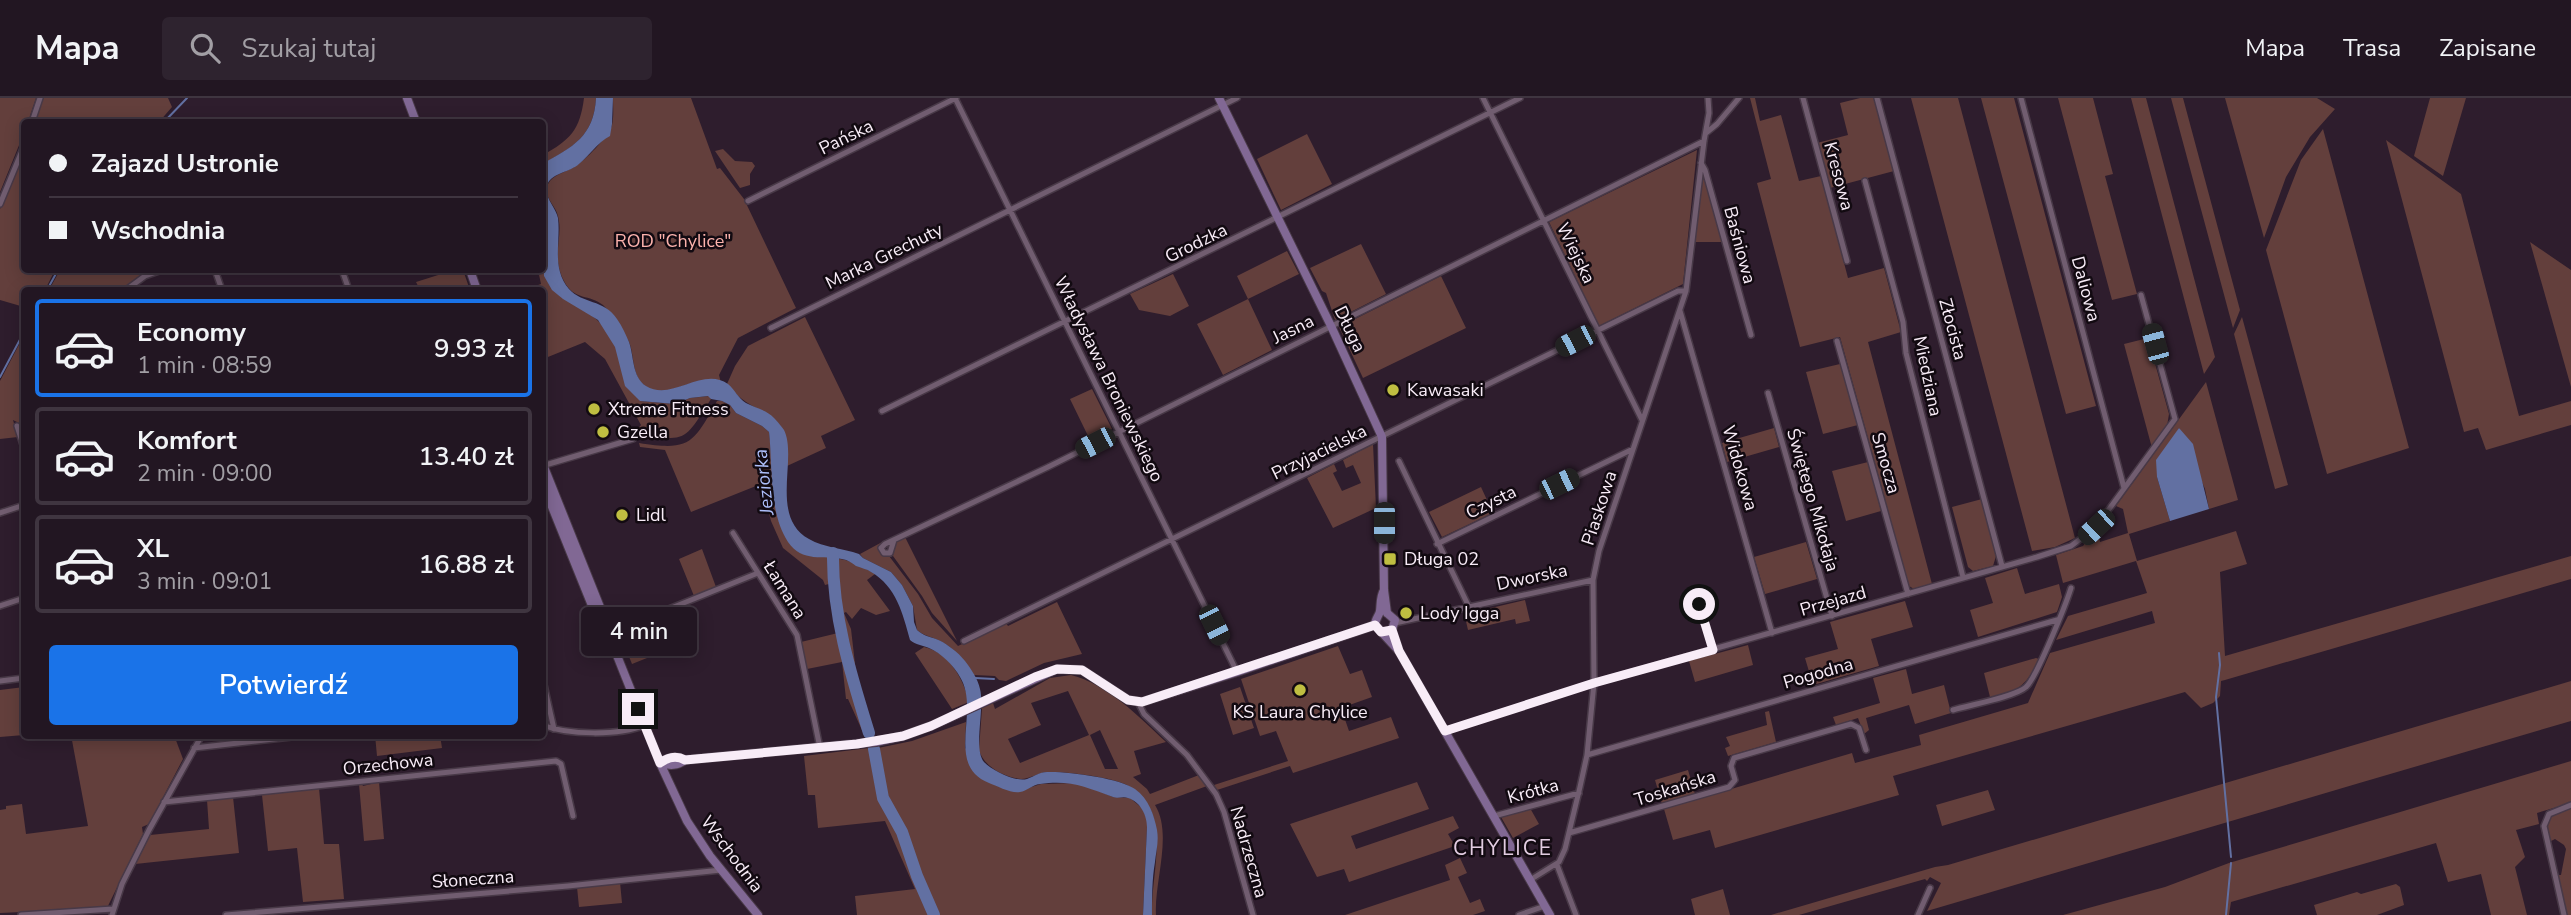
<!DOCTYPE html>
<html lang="pl">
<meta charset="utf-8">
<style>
body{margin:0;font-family:"Nunito Sans",sans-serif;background:#2e232f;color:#f1f3f6;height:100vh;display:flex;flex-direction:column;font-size:26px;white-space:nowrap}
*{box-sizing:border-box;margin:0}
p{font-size:23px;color:#a29fa5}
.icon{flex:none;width:38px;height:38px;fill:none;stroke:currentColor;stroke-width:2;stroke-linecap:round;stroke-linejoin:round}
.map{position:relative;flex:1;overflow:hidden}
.side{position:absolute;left:21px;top:189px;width:525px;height:452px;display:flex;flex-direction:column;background:#221622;border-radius:7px;box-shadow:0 4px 18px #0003,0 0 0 2px #3f3540}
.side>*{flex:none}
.top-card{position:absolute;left:21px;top:21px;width:525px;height:154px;border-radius:7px;box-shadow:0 4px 18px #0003,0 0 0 2px #3f3540;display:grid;align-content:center;height:154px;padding:0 28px;background:#221622}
.end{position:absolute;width:32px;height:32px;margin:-16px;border:9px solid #f8ecf7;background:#111;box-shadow:0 0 0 4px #111}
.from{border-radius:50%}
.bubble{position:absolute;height:49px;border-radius:7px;background:#221622;box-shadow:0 4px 18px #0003,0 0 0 2px #3f3540;font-size:23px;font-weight:600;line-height:49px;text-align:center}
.car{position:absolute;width:21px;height:42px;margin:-21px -10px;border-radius:9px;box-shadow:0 0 5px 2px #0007;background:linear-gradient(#222 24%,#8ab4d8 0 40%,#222 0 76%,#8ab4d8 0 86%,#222 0)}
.top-card b{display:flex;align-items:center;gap:24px;height:66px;font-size:26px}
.top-card b+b{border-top:2px solid #3f3540}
.top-card i{width:18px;height:18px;background:#f1f3f6}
ul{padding:12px 0 0;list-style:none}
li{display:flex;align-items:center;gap:21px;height:98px;margin:0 14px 10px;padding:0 14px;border:4px solid #3f3540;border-radius:7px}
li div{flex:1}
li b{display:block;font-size:26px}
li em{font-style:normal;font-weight:600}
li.active{border-color:#1a73e8}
li>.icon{width:63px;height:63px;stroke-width:1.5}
.action{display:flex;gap:14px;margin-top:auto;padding:14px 28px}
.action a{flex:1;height:80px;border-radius:7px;background:#1a73e8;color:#fff;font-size:28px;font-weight:600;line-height:80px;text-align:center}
header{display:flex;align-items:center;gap:42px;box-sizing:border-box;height:98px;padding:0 35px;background:#221622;border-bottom:2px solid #3f3540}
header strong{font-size:33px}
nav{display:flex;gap:38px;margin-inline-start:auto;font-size:24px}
.search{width:490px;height:63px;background:#2e232f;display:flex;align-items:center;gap:18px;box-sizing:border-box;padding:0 24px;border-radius:7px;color:#a29fa5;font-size:26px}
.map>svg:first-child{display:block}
.green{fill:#633f3c;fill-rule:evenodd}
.water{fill:#6270a2}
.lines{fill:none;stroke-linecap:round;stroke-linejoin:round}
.stream{stroke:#6270a2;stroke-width:2}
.river{stroke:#6270a2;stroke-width:12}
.street-casing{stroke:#483947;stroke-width:8}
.secondary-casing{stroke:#483947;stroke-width:10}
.street{stroke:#715d70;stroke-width:5}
.secondary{stroke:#816894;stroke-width:8}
.route{stroke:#f8ecf7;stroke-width:9}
.poi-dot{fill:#bfbe41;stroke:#120a11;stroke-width:2.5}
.labels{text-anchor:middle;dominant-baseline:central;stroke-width:5;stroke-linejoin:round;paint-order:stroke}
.street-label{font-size:18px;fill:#f8ecf7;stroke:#120a11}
.park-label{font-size:18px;fill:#fdb3ad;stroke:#120a11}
.poi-label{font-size:18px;fill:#f8ecf7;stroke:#120a11;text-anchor:start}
.water-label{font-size:19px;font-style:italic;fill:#adbffb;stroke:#120a11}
.quarter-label{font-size:21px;letter-spacing:2px;fill:#e2cce1;stroke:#120a11}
</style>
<header>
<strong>Mapa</strong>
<div class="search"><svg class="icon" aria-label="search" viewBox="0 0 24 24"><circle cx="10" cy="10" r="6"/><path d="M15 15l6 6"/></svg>Szukaj tutaj</div>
<nav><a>Mapa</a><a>Trasa</a><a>Zapisane</a></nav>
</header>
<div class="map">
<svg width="2571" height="817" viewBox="0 0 2571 817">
<rect width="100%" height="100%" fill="#2e1d2d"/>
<path class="green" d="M0,0H36L28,24H24V35L0,94Z
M43,0H168L172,9L159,24H35Z
M584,0H596C594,38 573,49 543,66V57C570,42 580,32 584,0Z
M613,0H691L717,71L720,70L744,101L796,210L738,240L719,277L721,285C714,283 707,282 700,283C683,286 660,301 644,287C631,277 635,255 628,242C622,232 612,215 603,207C590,196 574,203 564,183C550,156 565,137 557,115C554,106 543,98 548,86C552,77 566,74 574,69C584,64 610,37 612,27C614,19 613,8 613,0Z
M1750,0H1755L1760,23L1781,17L1799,83L1821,78L1848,180L1884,170L1901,234L1868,244L1932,486L1914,491L1909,488L1840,239L1800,249L1757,85L1771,81Z
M1860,0H1875L1894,73L1830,90L1817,45L1848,37L1840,5Z
M1911,0H1958L2075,440L2055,449L2032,453Z
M1981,0H2014L2096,308L2066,316Z
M2058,0H2093L2113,76L2105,78L2137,196L2112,202Z
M2131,0H2146L2215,259L2204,276Z
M2171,0H2183L2240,212L2233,230Z
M2225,0H2317L2335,11L2310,39L2286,79L2264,140Z
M2430,0H2466L2443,78L2414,58Z
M2323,31L2409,350L2327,376L2266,152L2301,62Z
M1307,36L1332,86L1281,112L1257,61Z
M2386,42L2461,96L2519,318L2571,303V327L2486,352L2478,330L2464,334Z
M723,51L735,63L752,64L755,68L750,76V87L740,90L715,53Z
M1697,52L1683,186L1599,228L1549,124Z
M24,57V172H55L45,192H24V209L0,202V111Z
M1703,76L1704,77L1722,144H1694Z
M2530,144L2571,172V289Z
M1361,146L1386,196L1335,222L1326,195L1322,193L1310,170Z
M1287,153L1299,176L1248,201L1272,252L1223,277L1197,226L1248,201L1237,178Z
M543,171C549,199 577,205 596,221C616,239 629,279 640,303L675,306L690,300L709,298L711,301C684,344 686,345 635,334L641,327L605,261L585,244L543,261L542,192H523L541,186L538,172Z
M60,172H138L140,178L122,192H49Z
M454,172H463L470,192H420L416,184Z
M1173,176L1189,208L1170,218L1139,212L1130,196Z
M1441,178L1466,230L1363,280L1339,229Z
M805,219L855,322L821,338L826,350L787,368C792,306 755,323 727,286L735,268L748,248Z
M2242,219L2288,387L2275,391L2234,236Z
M24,237V316L19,325L13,322L18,339L0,341V283Z
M2148,240L2169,316L2167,328L2152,350L2124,246Z
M1840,266L1858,327L1823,336L1806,274Z
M2206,284L2238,402L2209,411L2205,391L2179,330L2157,379L2170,423L2129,436L2137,463L2236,433L2247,466L2220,474L2225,558L2571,458V481L2225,582L2221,583L2220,598L2213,605L2201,610L2185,594L1893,678L1899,697L1715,750L1710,732L1673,742L1664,711L1852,655L1855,665L1921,647L1919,637L2028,605L2050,555L2155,525L2152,513L2056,542L2068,518L2147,495L2136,463L2063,485L2056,457L2083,448L2090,439L2098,433L2100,444L2128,435L2123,411L2116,408Z
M1092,291L1112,331L1090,342L1070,301Z
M717,303H722L730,307L736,315L762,328L769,334L778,422L831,461C845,459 862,468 875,476L867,482L890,513L876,517L861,510L852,521L846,514L844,515L851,531L857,583L875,636L865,639L848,601H846L842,564L807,571L801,544L838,535L829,486L825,487L823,482L783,450L771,423L761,386L691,414L665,352L640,349L639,345C690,353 693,346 717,303Z
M1774,330L1779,349L1727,364L1722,345Z
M1373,346L1376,410L1333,430L1307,380L1334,366L1337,373L1333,375L1342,393L1361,385L1353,367L1346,370L1343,362Z
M1868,364L1881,413L1846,423L1832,373Z
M1481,389L1493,415L1442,439L1429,414Z
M1982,401L1996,458L1993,468L1973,473L1968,469L1952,409Z
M905,439L957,543L932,515L922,498L893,458L895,443Z
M884,443L880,451L885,458H889L918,496L932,520L958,548L1006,525L1008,528L1057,504L1082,556L1044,565L1006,583L999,582L995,578L974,577C965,563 954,549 938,542C930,538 924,538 917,532L913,508L902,487L891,474L863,460L860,456Z
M1806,444L1817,481L1765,496L1754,459Z
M702,451L716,489L694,498L679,461Z
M2017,470L2025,496L2059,486L2062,499L2057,514L1978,539L1970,512L1993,505L1985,480Z
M1525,502L1530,523L1516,526L1515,521L1468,532L1465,519L1475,517L1474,514Z
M1905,503L1913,529L1871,541L1879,568L1813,587L1805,560L1838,551L1830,524Z
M644,524L657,556L632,566L619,534Z
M1748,547L1753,567L1695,584L1689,563Z
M1338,548L1350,576L1362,572L1372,599L1341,610L1349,633L1391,619L1399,640L1293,675L1290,668L1217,692L1214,687L1288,663L1276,633L1260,638L1241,581Z
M924,549C949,554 964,582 969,604L952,611L915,555Z
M2036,560L2039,561C2029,584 2016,597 1990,599L1984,575Z
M1906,571L1912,596L1944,587L1951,615L1915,626L1909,607L1866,620L1869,632L1864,636L1858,620L1836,627L1833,619L1880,605L1873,580Z
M1071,577C1108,586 1139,619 1166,644L1134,653L1141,676L1133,679L1147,691L1150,696L1199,677L1207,688L1155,707C1173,736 1154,784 1156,817H1152C1151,783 1163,748 1152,715C1150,707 1135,692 1127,687C1113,679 1064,673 1047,674C1037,675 1030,681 1021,681C1004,679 984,669 979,652L982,610L993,605L995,611L1050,580ZM1068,593L1089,637L1020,665L1008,641L1041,627L1031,605ZM1100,632L1118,671H1105L1090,637Z
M2571,583V623C2356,686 2142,749 1927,813L1941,785L1930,779L1927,783L1925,781L1799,817H1771L1935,769L1948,767Z
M24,589V637L0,639V592Z
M1240,589L1254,630L1233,637L1220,596Z
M1769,613L1776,644L1728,658L1725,650L1730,648L1726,639L1767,627L1765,614Z
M966,624L965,650L1015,694L1041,686L1076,685L1085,687L1113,699L1130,700L1142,710L1147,721V729L1143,817H857L855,798L915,791L885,723L818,730L815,697H808L804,658L877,649L878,650L912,643Z
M71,637H174L183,661L149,726L142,729L143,736L107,810L0,815V712L6,711V708L22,706L26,736L88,728Z
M375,637H440L442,650L377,658Z
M2571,663V705L2537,715L2539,726L2516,732L2525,759L2515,769L2527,817H2491L2481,776L2448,784L2436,745L2231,804L2229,817H2063L2165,789L2229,765Z
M1688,672L1695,696L1662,706L1655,682Z
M379,684L384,741L364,743L359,686H362L363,688Z
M1417,684L1429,711L1351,738L1356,751L1453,718L1459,730L1448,736L1455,748L1349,784L1344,771L1317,779L1290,726Z
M319,690L324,746H339L344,801L303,804L297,750L268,753L262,697Z
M1988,692L1995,712L1942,728L1936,707Z
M233,699L239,755L135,766L150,737L209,731L207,702Z
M1530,710L1539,726L1513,740L1501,719Z
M2571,710V817H2567L2557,777H2561L2566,751L2564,747L2555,741L2549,744L2547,723L2556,714Z
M1460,760L1467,775L1458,779L1470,805L1480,801L1485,813L1473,817H1345L1450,782L1445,767Z
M620,784L622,805L579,809L577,789Z
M2396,786L2400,789L2404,807L2377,817H2317L2314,807L2357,794L2361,796Z
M1723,791L1730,817H1695L1691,801Z"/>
<path class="water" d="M596,0H613L612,26L610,38C597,45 590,57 579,66C570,74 553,75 548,85C542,98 556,109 558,120C561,144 551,170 569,191C582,206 604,201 617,221C622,228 626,237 629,244C634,258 632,279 646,288C672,304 702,268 728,286C735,292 738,300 746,305C755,310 767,312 774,320C777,323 782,329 784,332C798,360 769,419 809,441C824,450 843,450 859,456L863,460L891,474L902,487L913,508L914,524L917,532C924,538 928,538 936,541C945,544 959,555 965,563C971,571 978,581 980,591C985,610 973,651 984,664C993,673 1015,684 1027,681C1035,678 1039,674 1047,674C1066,673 1120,680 1135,691C1149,701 1154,717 1157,732C1159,744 1156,753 1155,764C1152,781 1152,800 1152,817H1143L1147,729C1147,718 1141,704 1128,700C1123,698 1118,701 1113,699C1085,689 1071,682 1040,686C1032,687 1027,693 1020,694C1012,696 997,688 989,685C944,667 981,613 960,579C954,568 941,555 929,550C922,547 916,547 910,542C903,516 896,488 871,474C867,471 861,470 856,468C852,465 848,462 842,461C824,457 802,465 788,444C768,413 773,369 769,334L762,328L736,315L730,307L722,303L711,301L708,298L690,300L675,306L640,303L625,288L615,249L598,222L563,201L552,192L544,178L542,66C573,49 594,38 596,0Z
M2179,330L2193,346L2209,411L2170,423L2157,379L2156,362Z"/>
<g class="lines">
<path class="stream" d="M164,24L187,0
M47,192L58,172
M0,279L24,234
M2219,555L2220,567L2216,599L2231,759
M975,580L994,581
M2226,817L2231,765"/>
<path class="river" d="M833,455C832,517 851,577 869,635
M874,651L883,700L902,734L917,778L934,817"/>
<g class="street-casing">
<path id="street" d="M955,0L1237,574
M1483,0L1642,322
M1803,0L1847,163
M1877,0L2002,468
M2021,0L2124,390
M32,24L40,0
M1706,35L1717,26L1739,0
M1701,65L1705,72L1751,237
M1865,83L1903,224L1906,255L1963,479
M748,103L956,0
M0,106L24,48
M215,172L222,192
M342,172L349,192
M126,192L145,178L162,172
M1680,213L1772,535
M771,230L1237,0
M1837,243L1908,496
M1768,295L1832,518
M882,313L1520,0
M17,328L24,350
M1399,363L1469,509
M542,368L633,341
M0,415L24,407
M733,435L797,537L820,650
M894,442L890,455H884L881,450L885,446L1048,369L1704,43
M1437,446L1633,351
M1699,506L1713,552
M0,508L24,500
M639,523L758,475
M1395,525L1593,482
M964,543L1678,193H1686
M542,578L554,631
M0,583L24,580
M1138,604L1144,616L1187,657L1216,696L1224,714L1253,817
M1953,612C1969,607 2015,599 2026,589C2036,581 2066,506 2071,490
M542,627C568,637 619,638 645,627
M1445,633L1594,585L2037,459L2071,448L2096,429L2175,321L2141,197
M194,650L309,637
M1587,657L2057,522
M164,704L556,663L561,666L573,718
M1494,718L1579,695
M1569,735L1729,689L1735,682L1731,668L1734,660L1851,626L1859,630L1866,652
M1557,767L1576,817
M1530,782L1559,764L1565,751L1580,689L1587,657L1594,585L1593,482L1599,453L1686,193L1704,43L1709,15L1708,0
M21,817L113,811
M112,817L122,786L149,732L202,637
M226,817L568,788L721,772
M1519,817L1545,808
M1918,817L1930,790
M2564,817L2544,728L2549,716L2571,707"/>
</g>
<g class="secondary-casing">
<path id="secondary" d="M407,0L416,24
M1219,0L1331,228L1382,339L1384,492L1387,515
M470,172L477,192
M542,364L600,509L608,535L660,665L687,723L710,758L758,817
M542,384L593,510L601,518
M1387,515L1395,522L1392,532
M1375,527L1399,553L1550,817
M1375,527C1375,521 1379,518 1380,513C1381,505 1380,499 1384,492
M1392,532L1398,550
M660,665C669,659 676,657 685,662L876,644L903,638L931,628L1057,571L1082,572L1128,602L1142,604L1237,574L1375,527
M660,665C670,668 677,668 685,662"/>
</g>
<use href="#street" class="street"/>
<use href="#secondary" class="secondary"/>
</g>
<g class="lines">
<path class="route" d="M638,611L660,665C668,659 676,657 685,662L857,646L903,638L931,628L1035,579L1057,571L1082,572L1128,602L1142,604L1375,527L1381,534L1392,532L1399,553L1445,633L1594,585L1713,552L1699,506"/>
</g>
<g class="poi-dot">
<circle cx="1393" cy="292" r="7"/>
<circle cx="594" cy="311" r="7"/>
<circle cx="603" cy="334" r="7"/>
<circle cx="622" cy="417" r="7"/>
<rect x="1383" y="454" width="14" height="14" rx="3.5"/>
<circle cx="1406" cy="515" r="7"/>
<circle cx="1300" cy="592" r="7"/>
</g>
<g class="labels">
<g class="street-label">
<text transform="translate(846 39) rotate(-26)">Pańska</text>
<text transform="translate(1839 78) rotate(75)">Kresowa</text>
<text transform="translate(1196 145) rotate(-26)">Grodzka</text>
<text transform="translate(1740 147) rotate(75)">Baśniowa</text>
<text transform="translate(1576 155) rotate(64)">Wiejska</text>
<text transform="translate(884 158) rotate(-26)">Marka Grechuty</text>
<text transform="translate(2086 191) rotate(75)">Daliowa</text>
<text transform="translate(1293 231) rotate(-26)">Jasna</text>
<text transform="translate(1350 231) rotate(64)">Długa</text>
<text transform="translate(1953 231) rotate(75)">Złocista</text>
<text transform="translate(1928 278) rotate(78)">Miedziana</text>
<text transform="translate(1109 281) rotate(64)">Władysława Broniewskiego</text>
<text transform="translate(1319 354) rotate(-26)">Przyjacielska</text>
<text transform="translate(1886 365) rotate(74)">Smocza</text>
<text transform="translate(1740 370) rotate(74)">Widokowa</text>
<text transform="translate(1813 402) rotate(74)">Świętego Mikołaja</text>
<text transform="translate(1491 404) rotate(-26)">Czysta</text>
<text transform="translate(1599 410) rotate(-72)">Piaskowa</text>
<text transform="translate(1532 479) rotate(-12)">Dworska</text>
<text transform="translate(785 492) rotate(58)">Łamana</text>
<text transform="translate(1833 503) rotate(-16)">Przejazd</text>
<text transform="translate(1818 575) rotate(-16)">Pogodna</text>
<text transform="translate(388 666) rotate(-6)">Orzechowa</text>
<text transform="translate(1675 690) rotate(-17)">Toskańska</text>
<text transform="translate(1533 693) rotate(-15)">Krótka</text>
<text transform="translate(1249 754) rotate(74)">Nadrzeczna</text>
<text transform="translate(732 756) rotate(53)">Wschodnia</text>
<text transform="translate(473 781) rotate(-4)">Słoneczna</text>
</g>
<g class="park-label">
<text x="673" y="143">ROD "Chylice"</text>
</g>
<g class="poi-label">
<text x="1407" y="292">Kawasaki</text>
<text x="608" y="311">Xtreme Fitness</text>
<text x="617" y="334">Gzella</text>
<text x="636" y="417">Lidl</text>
<text x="1404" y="461">Długa 02</text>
<text x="1420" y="515">Lody Igga</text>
<text x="1300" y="614" text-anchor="middle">KS Laura Chylice</text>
</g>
<g class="water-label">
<text transform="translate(764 384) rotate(-96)">Jeziorka</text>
</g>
<g class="quarter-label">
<text x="1503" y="750">CHYLICE</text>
</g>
</g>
</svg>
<i class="end from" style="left:1699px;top:506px"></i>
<i class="end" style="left:638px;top:611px"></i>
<div class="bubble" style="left:581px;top:509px;width:116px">4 min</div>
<i class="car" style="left:1575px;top:243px;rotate:243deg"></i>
<i class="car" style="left:2155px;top:246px;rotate:345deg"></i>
<i class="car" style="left:1095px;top:345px;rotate:243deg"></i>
<i class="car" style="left:1559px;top:386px;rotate:64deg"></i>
<i class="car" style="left:1384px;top:425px;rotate:180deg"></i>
<i class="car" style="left:2096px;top:429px;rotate:227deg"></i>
<i class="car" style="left:1214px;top:527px;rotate:154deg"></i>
<div class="top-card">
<b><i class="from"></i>Zajazd Ustronie</b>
<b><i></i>Wschodnia</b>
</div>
<section class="side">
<ul>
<li class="active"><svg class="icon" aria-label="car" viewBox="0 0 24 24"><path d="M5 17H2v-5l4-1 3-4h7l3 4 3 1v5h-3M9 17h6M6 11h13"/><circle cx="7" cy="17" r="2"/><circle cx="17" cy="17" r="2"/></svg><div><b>Economy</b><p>1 min · 08:59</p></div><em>9.93 zł</em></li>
<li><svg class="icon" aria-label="car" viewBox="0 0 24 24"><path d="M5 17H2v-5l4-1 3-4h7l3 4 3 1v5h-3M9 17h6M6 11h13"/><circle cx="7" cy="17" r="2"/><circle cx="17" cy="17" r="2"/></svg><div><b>Komfort</b><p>2 min · 09:00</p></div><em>13.40 zł</em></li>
<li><svg class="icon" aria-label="car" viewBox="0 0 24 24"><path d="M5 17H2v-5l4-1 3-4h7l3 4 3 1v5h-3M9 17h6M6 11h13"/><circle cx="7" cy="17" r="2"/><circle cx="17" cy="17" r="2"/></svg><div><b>XL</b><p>3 min · 09:01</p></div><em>16.88 zł</em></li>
</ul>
<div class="action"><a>Potwierdź</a></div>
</section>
</div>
